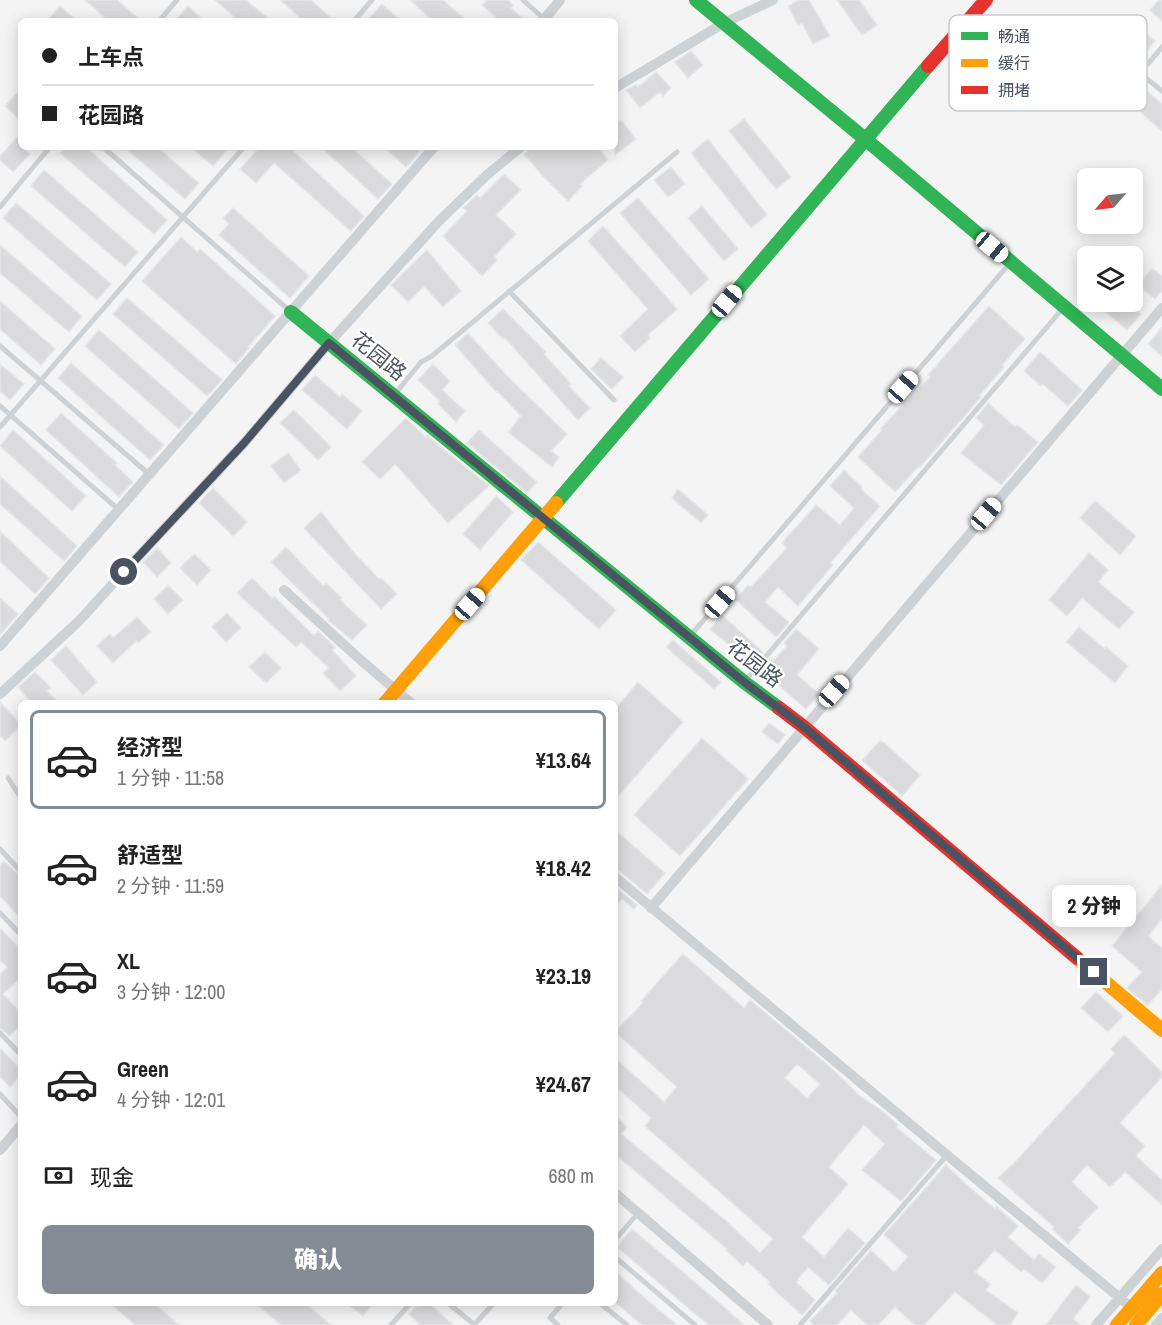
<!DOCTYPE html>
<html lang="zh">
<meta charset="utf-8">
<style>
body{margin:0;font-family:"Archivo Narrow","Noto Sans SC",sans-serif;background:#f2f2f2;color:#222;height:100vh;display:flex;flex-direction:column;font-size:22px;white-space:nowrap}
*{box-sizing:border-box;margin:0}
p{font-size:20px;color:#767676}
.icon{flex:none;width:33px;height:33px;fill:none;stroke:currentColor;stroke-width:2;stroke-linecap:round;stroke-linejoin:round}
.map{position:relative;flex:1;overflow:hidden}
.details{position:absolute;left:18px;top:700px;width:600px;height:606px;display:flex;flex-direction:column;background:#fff;border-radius:9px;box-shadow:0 3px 15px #0003}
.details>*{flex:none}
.guide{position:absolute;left:18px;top:18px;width:600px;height:132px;border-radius:9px;box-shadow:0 3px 15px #0003;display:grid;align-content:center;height:132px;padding:0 24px;background:#fff}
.needle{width:39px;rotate:242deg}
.controls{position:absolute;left:1077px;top:168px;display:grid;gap:12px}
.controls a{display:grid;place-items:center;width:66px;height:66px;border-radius:9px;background:#fff;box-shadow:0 3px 15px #0003;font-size:30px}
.end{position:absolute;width:27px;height:27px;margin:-14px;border:8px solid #495361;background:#fff;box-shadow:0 0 0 3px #fff}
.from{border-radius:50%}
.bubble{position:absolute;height:42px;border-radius:9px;background:#fff;box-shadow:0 3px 15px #0003;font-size:20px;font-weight:800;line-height:42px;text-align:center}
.car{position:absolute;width:18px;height:36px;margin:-18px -9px;border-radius:8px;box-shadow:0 0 4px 2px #0007;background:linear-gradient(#fff 24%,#345 0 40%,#fff 0 76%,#345 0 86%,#fff 0)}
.guide b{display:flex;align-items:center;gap:21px;height:57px;font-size:22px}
.guide b+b{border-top:2px solid #e0e0e0}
.guide i{width:15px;height:15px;background:#222}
ul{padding:10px 0 0;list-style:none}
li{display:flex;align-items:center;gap:18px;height:99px;margin:0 12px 9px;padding:0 12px;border:3px solid transparent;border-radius:9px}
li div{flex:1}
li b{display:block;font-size:22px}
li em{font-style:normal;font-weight:800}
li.selected{border-color:#858b94}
li>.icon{width:54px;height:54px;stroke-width:1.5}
.pay{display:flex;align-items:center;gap:15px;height:66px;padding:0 24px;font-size:22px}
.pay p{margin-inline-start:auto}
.action{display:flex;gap:12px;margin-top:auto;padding:12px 24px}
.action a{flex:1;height:69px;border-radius:9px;background:#858b94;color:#fff;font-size:24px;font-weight:800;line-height:69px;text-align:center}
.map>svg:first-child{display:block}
.building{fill:#dbdbdd;stroke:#e5e6e7;stroke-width:1.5;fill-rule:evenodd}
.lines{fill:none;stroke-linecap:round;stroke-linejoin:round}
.lane{stroke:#cfd2d5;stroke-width:5}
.street{stroke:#cfd2d5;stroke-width:10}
.fast{stroke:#30b455;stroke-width:14}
.slow{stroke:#ff9f0a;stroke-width:14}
.jam{stroke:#e5322d;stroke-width:14}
.route{stroke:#495361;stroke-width:8}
.labels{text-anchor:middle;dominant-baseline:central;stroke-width:4.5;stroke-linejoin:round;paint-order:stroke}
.street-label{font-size:21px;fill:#495361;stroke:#fff}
.key{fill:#fff;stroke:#c8cbd0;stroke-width:1.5}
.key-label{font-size:16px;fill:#495361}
</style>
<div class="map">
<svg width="1162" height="1325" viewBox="0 0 1162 1325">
<rect width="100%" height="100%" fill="#f4f4f4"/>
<path class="building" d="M85,0H117L141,21H109Z
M215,0H246L271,21H239Z
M280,0H311L334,21H304Z
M410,0H443L467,21H433Z
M487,0H508L513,5L511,8L526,21H500L482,5Z
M799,0H809L830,36L813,44L802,23L798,25L788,6Z
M837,0H859L877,25L862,35Z
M1159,0H1162V21L1150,10Z
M382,4L401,21H367Z
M60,6L77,21H47Z
M188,6L204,21H175Z
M1137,25L1155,41L1140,59L1121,42Z
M691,51L703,65L688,78L674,62Z
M656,72L671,88L663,96L660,92L640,108L626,90L636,85L638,87Z
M1141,86L1162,104V131L1128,101Z
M21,89V121L5,106Z
M744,119L791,177L776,189L729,131Z
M621,120L636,139L615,155V125Z
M21,133V147L30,154L13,172L0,160V156Z
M708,139L767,215L751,228L691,153Z
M66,147H86L167,220L154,234L60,153Z
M124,147H157L199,183L185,199Z
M191,147H230L213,166Z
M260,147H289L364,216L351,231L274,163L256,183L240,169Z
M321,147H351L392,184L378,199Z
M384,147H415L420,151L406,167Z
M532,147H597L608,160L580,184L582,186L568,201L541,174L524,154Z
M671,167L685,184L668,197L654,180Z
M44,170L138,252L125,267L31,186Z
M504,174L521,190L496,215L516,234L494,257L497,260L482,276L443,236L467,211L463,208L477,195L480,198Z
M638,198L709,279L691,295L620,213Z
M16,203L111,284L97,300L3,218Z
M702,206L738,249L724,261L688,218Z
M233,208L309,276L290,298L219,235L229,224L223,218Z
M603,226L677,309L648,335L650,338L635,352L620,336L648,309L588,241Z
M181,237L197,252L200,249L275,316L248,347L249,348L236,364L142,281Z
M0,245L82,316L69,332L0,273Z
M427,250L461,291L443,307L424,286L408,302L391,285Z
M1152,268L1162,276V291L1155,299L1138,285Z
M127,298L222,380L207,396L113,314Z
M0,301L55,349L41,365L0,329Z
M1094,302H1127L1141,314L1127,330Z
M989,306L1025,339L1002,365L1004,367L979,396L981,397L968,412L920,467L919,466L895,492L858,457L882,430L880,429L930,377L928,375Z
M503,309L546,352L544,354L571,384L569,386L590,408L578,420L505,338L503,339L488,323Z
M1162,328V356L1148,344Z
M99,330L193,413L179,429L85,346Z
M468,333L510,379L567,434L551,451L559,457L552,467L508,432L521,416L497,391L496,392L455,345Z
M1040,352L1082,390L1068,406L1043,384L1041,386L1024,371Z
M601,358L623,377L612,389L591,369Z
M71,363L164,445L150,460L58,378Z
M0,364L24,384L10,400L0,391Z
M433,364L450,381L442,390L465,411L456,422L438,404L440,401L418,380Z
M315,375L340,397L342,394L362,411L347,429L302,390Z
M988,403L1015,427L1017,425L1038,442L1001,485L961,453L984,425L976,418Z
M294,410L331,447L318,460L280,423Z
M61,413L117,463L115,465L133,482L119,497L46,430Z
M406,418L426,438L427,436L489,486L448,523L395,464L380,479L362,462Z
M13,430L86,496L72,511L0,446Z
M479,430L537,482L527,493L467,443Z
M288,453L301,470L284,483L271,466Z
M844,470L862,487L861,489L880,506L830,563L833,565L798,606L778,587L765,602L789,622L776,637L736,600L748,585L751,587L787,548L782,543L816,505L840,525L854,508L830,486Z
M0,476L77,546L64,561L0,504Z
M213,488L247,522L233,536L199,503Z
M678,489L708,515L701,523L672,498Z
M496,496L513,512L480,550L463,534Z
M1095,501L1136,536L1120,555L1080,518Z
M321,512L356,555L379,579L381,578L397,594L381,609L304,528Z
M0,531L49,578L35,594L0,561Z
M538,542L616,610L599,629L521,560Z
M286,547L323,586L326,583L342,598L340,600L367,625L352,640L328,620L329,619L271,562Z
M157,548L171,563L157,577L143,562Z
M1089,553L1108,570L1098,582L1134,612L1119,629L1082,598L1067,616L1049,600Z
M194,554L211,570L197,585L180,568Z
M252,578L272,598L274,596L314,636L318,631L335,647L332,650L356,676L340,691L323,673L329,668L301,642L296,647L237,593Z
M168,585L183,600L168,614L154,599Z
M0,598L18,614L0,635Z
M227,613L241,628L226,642L212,627Z
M722,615L763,652L752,665L710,629Z
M137,617L151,632L138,643L136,641L113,663L97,646L110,634L113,638Z
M1079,627L1105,649L1106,647L1128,666L1115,683L1066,642Z
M796,629L819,649L797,675L819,694L806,709L761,670L771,658L773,661L787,646L784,643Z
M673,640L721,682L714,689L666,647Z
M66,646L97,682L83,695L51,660Z
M265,652L281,668L266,683L249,667Z
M35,672L51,688L47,691L59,704H33L18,687Z
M638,682L683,722L615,800V709Z
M0,702L21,725L5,741L0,736Z
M769,723L785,735L778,744L762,732Z
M702,738L748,779L680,856L634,815Z
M881,740L920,775L902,796L862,760Z
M615,830L665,873L647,894L620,871L615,870Z
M4,861L21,877V919L0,896V865Z
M1162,885V919L1148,936L1162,948V989L1148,1005L1127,988L1142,972L1112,946Z
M615,887L637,905L634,909L622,899L615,906Z
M0,928L21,950V977L3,994L21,1013V1025L9,1036L0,1028V974L7,967L0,960Z
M683,954L744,1008L750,1000L830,1067L860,1096L881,1110L898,1125L896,1127L936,1160L901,1201L862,1170L885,1144L864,1125L829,1167L848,1184L802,1237L824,1257L848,1228L865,1243L829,1285L808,1267L796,1282L815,1300L802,1315L768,1284L770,1282L747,1261L743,1266L726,1250L727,1249L615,1154V1116L627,1127L621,1134L725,1220L760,1253L773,1239L645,1126L651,1118L615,1086V1058L664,1102L677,1087L615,1032L643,1003L641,1001ZM797,1064L820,1084L807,1098L785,1078Z
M1096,992L1123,1016L1108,1032L1081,1008Z
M1124,1035L1162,1072V1077L1120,1123L1145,1146L1136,1156L1162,1180V1205L1125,1172L1110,1187L1087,1165L1072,1182L1098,1207L1078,1228L1081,1230L1068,1244L1052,1229L1054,1227L998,1178L1016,1161L1115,1053L1111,1049Z
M0,1048L21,1070V1075L10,1087L0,1077Z
M946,1165L968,1186L995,1209L996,1206L1018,1226L1008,1237L1034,1260L1039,1254L1056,1267L1042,1283L1024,1269L1021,1272L995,1250L975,1272L990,1284L986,1290L1018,1313L1010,1325H997L955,1292L924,1325H915L895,1307L878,1325H867L851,1310L837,1325H813L810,1321L837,1293L835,1291L871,1250L894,1272L908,1257L884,1235Z
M632,1229L717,1301L744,1325H709L700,1318L617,1247Z
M615,1271L647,1300L677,1325H642L630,1315L615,1302Z
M1076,1285L1090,1297L1073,1319L1081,1325H1046Z
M111,1304H155L179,1325H135Z
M256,1304H306L331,1325H281Z
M348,1304H373L363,1316Z
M419,1304H430L453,1325H420L409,1314Z"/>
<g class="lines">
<path class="lane" d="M523,0L544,19
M159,21L177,0
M354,21L372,0
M1140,73L1162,91
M1121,96L1162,47
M103,147L291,312
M0,207L50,147
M509,291L614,400
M0,346L149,474
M395,394L421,362L432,356L677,152
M0,406L119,510
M0,427L244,147
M690,636L1010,263
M745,681L1064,307
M8,778L21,798
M0,849L21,872
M0,913L21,935
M0,1033L21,1055
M0,1094L21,1117
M615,1240L638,1213
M615,1257L695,1325
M449,1304L475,1325
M601,1304L627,1325
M391,1325L410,1304
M474,1325L493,1304
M558,1325L550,1318L562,1304
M800,1325L947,1155"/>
<path class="street" d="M543,21L560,0
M615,88L724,23L773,0
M284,590L355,655L412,704
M0,646L434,147
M0,694L79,621L109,588L245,442L329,343L439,221L488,174L521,147
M615,877L947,1155L1132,1308
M651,908L1162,308
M0,1150L21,1125
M615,1193L768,1325
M1096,1325L1162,1249
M1156,1325L1162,1318"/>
<path class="fast" d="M696,0L864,138L1162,389
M291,312L744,682L779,708
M556,503L928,66"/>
<path class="slow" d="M384,704L556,503
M1077,958L1162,1030
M1117,1325L1162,1273
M1136,1325L1162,1294"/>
<path class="jam" d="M928,66L986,0
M779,708L804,727L1077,958"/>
</g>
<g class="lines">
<path class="route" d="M124,572L245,442L329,343L744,682L804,727L1094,972"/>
</g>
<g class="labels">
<g class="street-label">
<text transform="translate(379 356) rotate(39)">花园路</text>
<text transform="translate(755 663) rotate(38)">花园路</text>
</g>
</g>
<rect x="949" y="15" width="198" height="96" rx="9" class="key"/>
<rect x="961" y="32" width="27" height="8" fill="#30b455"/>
<rect x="961" y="59" width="27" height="8" fill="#ff9f0a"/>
<rect x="961" y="86" width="27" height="8" fill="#e5322d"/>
<g class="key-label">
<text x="998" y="42">畅通</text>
<text x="998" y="69">缓行</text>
<text x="998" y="96">拥堵</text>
</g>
</svg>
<div class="controls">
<a><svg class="needle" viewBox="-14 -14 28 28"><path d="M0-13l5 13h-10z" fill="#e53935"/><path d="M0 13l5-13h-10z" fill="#767676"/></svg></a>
<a><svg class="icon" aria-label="layers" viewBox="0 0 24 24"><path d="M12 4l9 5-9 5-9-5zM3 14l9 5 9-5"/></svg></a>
</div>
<i class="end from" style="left:124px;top:572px"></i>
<i class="end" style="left:1094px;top:972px"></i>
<div class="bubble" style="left:1052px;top:885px;width:84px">2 分钟</div>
<i class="car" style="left:992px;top:247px;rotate:130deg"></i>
<i class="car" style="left:727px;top:301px;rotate:40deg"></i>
<i class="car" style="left:903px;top:387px;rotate:41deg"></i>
<i class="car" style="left:986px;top:514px;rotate:40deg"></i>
<i class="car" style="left:720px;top:602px;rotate:41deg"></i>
<i class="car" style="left:470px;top:604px;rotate:41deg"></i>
<i class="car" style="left:834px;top:691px;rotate:41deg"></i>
<div class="guide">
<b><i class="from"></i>上车点</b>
<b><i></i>花园路</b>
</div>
<section class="details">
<ul>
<li class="selected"><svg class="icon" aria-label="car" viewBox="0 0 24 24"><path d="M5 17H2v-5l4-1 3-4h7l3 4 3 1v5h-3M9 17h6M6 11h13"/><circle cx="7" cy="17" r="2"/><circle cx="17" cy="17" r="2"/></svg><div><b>经济型</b><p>1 分钟 · 11:58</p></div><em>¥13.64</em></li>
<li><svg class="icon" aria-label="car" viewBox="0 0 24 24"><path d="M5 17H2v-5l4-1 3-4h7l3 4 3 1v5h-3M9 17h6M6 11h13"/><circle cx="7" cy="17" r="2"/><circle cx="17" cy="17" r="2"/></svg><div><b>舒适型</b><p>2 分钟 · 11:59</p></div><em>¥18.42</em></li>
<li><svg class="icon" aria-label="car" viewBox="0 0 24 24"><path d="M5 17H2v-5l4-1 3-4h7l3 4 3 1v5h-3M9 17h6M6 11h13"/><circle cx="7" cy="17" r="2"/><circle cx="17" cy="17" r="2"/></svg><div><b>XL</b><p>3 分钟 · 12:00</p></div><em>¥23.19</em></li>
<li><svg class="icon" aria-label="car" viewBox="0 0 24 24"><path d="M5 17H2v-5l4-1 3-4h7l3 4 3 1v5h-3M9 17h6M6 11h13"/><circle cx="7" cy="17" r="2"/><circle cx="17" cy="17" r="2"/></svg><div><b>Green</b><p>4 分钟 · 12:01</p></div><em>¥24.67</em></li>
</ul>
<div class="pay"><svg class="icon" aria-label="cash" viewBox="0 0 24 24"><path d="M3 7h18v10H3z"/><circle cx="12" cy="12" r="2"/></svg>现金<p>680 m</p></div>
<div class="action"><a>确认</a></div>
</section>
</div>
